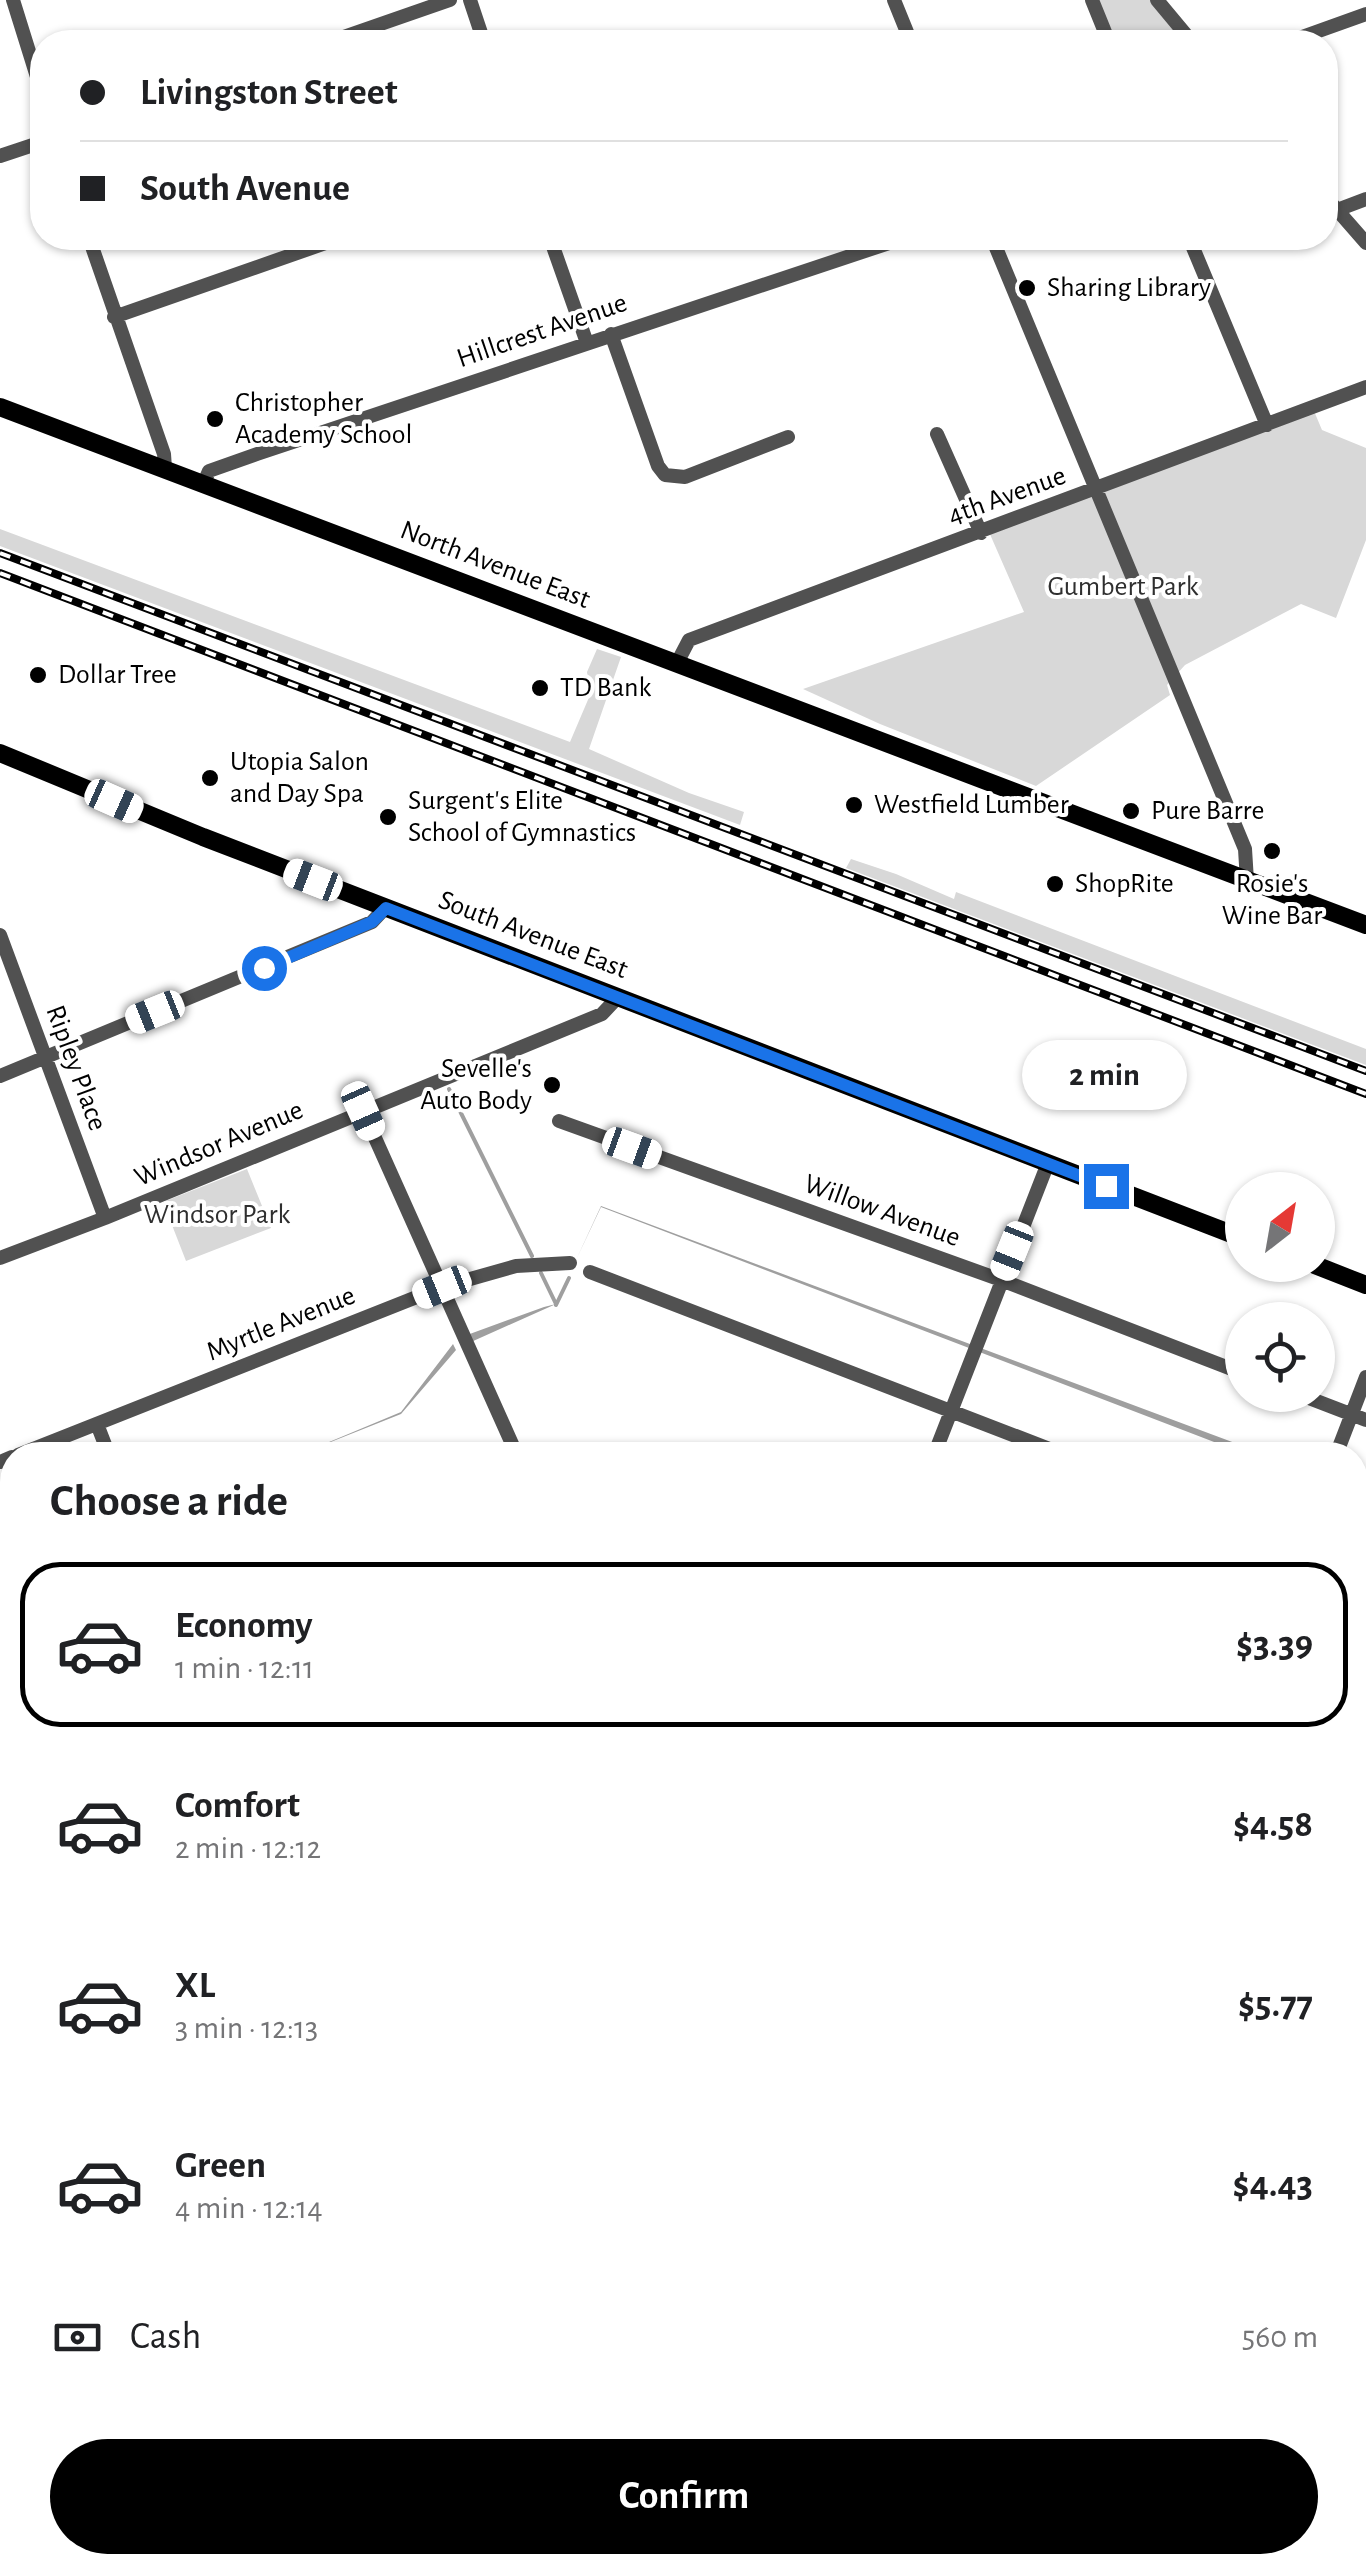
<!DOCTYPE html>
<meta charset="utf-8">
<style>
body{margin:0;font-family:"Alegreya Sans",sans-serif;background:#f2f2f2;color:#202124;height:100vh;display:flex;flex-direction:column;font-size:38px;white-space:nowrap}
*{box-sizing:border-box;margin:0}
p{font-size:32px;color:#757577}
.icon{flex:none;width:55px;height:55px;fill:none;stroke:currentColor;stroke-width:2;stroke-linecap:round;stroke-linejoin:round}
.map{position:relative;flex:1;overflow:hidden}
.sheet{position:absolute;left:0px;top:1442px;width:1368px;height:1132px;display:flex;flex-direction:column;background:#fff;border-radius:40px 40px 0 0;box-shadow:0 2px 8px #0004}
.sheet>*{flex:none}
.top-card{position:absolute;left:30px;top:30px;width:1308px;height:220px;border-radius:40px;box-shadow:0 2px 8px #0004;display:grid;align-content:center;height:220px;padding:0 50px;background:#fff}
.needle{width:65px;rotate:31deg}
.controls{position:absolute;left:1225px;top:1172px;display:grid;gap:20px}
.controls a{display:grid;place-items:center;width:110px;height:110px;border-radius:50%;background:#fff;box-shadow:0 2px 8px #0004;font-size:50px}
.end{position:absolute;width:45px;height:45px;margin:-22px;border:12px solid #1a73e8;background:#fff;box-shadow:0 0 0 5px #fff}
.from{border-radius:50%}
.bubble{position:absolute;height:70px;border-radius:35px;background:#fff;box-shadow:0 2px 8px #0004;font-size:32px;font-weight:700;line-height:70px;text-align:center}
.car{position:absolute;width:30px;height:60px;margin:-30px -15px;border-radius:12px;box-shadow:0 0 8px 2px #0007;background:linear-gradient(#fff 24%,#345 0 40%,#fff 0 76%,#345 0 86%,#fff 0)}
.top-card b{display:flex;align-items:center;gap:35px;height:95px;font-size:38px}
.top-card b+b{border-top:2px solid #e0e0e0}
.top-card i{width:25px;height:25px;background:#202124}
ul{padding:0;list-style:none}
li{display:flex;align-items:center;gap:30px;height:165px;margin:0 20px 15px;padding:0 30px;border:5px solid transparent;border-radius:40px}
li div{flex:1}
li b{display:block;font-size:38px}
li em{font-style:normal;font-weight:700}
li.active{border-color:#000}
li>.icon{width:90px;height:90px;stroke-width:1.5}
h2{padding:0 50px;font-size:45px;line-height:120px}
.pay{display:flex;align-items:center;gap:25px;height:110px;padding:0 50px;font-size:38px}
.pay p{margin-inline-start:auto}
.cta{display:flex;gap:20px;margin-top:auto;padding:20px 50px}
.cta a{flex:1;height:115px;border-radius:60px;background:#000;color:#fff;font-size:40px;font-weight:700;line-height:115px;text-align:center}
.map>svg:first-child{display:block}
.green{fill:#d8d8d8}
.water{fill:#9f9f9f}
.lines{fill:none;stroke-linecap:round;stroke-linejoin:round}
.stream{stroke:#9f9f9f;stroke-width:4}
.minor{stroke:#515151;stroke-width:14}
.major{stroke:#000;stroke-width:18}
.rail-casing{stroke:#000;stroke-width:8}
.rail{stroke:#fff;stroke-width:4;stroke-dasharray:11;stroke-linecap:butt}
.route{stroke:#1a73e8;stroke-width:12}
.poi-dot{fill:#000;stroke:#fff;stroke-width:4}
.labels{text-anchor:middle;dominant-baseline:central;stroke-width:8;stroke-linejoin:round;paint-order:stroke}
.poi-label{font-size:28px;fill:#000;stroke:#fff;text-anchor:start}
.street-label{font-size:28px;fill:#000;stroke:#fff}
.park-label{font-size:28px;fill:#2f2f2f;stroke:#fff}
</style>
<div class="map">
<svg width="1366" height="2573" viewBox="0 0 1366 2573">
<rect width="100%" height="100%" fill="#fff"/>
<path class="green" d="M1092,0H1157L1192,42H1109Z
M1311,404L1322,430L1366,448V540L1336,618L1301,604L1185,665L1167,685L1170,695L1036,786L880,724L803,689L1024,612L989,532Z
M0,529L570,742L590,695L587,672L597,649L621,657L589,749L689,793L744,812L740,825L0,546Z
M851,859L896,874L954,899L956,892L1366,1049V1065L846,868Z
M247,1169L271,1228L186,1261L163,1202Z
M866,2563H950L956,2573H871Z
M1166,2563H1295L1300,2573H1165Z"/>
<path class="water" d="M601,1206L1267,1455H1248L601,1207L576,1260Z
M556,1304L471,1342L467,1335L544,1307Z
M453,1344L456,1350L401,1414L298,1455L401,1412Z"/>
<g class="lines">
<path class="stream" d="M449,1089L532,1256
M541,1273L556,1304
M556,1305L569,1278"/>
<path class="minor" d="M13,0L42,93
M470,0L484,42
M894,0L911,42
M1092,0L1109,42
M1157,0L1192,42
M329,42L450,0
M1288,42L1366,14
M0,156L42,142
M1325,196L1366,243
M1337,210L1366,199
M89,238L164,454L165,468
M550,238L587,343
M992,238L1245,849L1247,881
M1189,238L1267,425
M114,317L340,238
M611,334L658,466L665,475L685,477L788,437
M937,434L981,533
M204,483L209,471L257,454L904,238
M677,663L689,640L1366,387
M0,935L105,1218
M0,1076L372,922L386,907
M363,1111L517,1455
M559,1121L1001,1280L1242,1373
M0,1258L105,1218L602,1014L618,997
M590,1272L1065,1455
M1301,1395L1366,1420
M97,1424L109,1455
M18,1455L442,1287L516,1266L570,1263
M934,1455L1048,1163
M1336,1455L1366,1377
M0,1462L12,1457
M1355,1565L1366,1569
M0,1682L12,1678
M1355,1704L1366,1708
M0,1827L12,1824
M1355,1875L1366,1880
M1355,2039L1366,2043
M1355,2173L1366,2178
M1355,2316L1366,2320
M1355,2486L1366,2460
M482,2562L485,2573
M595,2562L605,2573
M131,2573L158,2562
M1319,2573L1323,2562"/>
<path class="major" d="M0,407L1366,925
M0,753L203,837L1242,1238
M1315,1265L1366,1285
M0,1846L12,1873
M320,2562L324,2573"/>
<g class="rail-casing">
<path id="rail" d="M0,553L1366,1071
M0,573L1366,1094"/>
</g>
<use href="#rail" class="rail"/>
</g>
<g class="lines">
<path class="route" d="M264,968L372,922L386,908L1106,1186"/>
</g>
<g class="poi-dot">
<circle cx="1027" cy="288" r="10"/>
<circle cx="215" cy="419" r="10"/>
<circle cx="38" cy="675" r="10"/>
<circle cx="540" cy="688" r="10"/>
<circle cx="210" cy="778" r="10"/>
<circle cx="854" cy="805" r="10"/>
<circle cx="1131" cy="811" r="10"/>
<circle cx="388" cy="817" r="10"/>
<circle cx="1272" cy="851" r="10"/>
<circle cx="1055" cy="884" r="10"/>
<circle cx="552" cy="1085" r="10"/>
</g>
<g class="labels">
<g class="poi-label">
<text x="1047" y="288">Sharing Library</text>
<text x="235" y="403">Christopher<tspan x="235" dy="32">Academy School</tspan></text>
<text x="58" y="675">Dollar Tree</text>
<text x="560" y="688">TD Bank</text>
<text x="230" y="762">Utopia Salon<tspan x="230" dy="32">and Day Spa</tspan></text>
<text x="408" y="801">Surgent's Elite<tspan x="408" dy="32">School of Gymnastics</tspan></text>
<text x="874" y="805">Westfield Lumber</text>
<text x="1151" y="811">Pure Barre</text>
<text x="1075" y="884">ShopRite</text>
<text x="1272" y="884" text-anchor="middle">Rosie's<tspan x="1272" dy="32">Wine Bar</tspan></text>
<text x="532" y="1069" text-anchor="end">Sevelle's<tspan x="532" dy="32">Auto Body</tspan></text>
</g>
<g class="street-label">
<text transform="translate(542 331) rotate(-19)">Hillcrest Avenue</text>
<text transform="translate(1007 496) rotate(-20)">4th Avenue</text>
<text transform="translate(495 565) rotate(21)">North Avenue East</text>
<text transform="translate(533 935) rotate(21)">South Avenue East</text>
<text transform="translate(76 1068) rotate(70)">Ripley Place</text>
<text transform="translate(219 1144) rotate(-23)">Windsor Avenue</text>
<text transform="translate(882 1211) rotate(20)">Willow Avenue</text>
<text transform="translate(281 1324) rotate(-22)">Myrtle Avenue</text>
</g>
<g class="park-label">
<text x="1123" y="587">Gumbert Park</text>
<text x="217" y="1215">Windsor Park</text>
</g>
</g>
</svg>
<div class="controls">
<a><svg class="needle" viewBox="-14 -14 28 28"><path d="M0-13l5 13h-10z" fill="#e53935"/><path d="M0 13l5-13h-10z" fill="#757577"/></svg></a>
<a><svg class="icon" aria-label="locate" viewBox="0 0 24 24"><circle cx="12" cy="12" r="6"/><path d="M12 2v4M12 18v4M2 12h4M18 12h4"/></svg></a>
</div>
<i class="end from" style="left:264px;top:968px"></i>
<i class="end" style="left:1106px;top:1186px"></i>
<div class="bubble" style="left:1022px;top:1040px;width:165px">2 min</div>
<i class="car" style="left:114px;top:801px;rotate:114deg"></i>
<i class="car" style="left:313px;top:880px;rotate:291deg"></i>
<i class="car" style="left:155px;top:1012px;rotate:248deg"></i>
<i class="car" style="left:363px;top:1111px;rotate:156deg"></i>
<i class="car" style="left:632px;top:1148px;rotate:110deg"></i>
<i class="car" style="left:1012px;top:1251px;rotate:202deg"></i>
<i class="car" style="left:442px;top:1287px;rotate:248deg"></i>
<div class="top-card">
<b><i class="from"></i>Livingston Street</b>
<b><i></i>South Avenue</b>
</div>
<section class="sheet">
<h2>Choose a ride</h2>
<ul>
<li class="active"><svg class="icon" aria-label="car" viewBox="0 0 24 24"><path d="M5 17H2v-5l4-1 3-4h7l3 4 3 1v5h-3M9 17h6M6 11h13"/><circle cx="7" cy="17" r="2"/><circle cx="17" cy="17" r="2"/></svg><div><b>Economy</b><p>1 min · 12:11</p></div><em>$3.39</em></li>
<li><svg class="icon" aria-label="car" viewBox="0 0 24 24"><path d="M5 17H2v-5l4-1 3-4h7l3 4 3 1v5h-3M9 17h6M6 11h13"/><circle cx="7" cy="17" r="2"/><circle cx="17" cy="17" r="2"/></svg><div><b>Comfort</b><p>2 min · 12:12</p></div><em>$4.58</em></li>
<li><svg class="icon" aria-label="car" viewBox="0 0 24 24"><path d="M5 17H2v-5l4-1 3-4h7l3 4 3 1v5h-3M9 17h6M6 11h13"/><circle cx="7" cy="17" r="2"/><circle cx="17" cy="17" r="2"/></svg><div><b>XL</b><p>3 min · 12:13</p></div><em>$5.77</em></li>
<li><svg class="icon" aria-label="car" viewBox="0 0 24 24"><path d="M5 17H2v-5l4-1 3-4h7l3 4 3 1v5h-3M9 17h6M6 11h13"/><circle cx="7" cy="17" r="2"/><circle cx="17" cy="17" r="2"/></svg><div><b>Green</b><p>4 min · 12:14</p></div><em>$4.43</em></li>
</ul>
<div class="pay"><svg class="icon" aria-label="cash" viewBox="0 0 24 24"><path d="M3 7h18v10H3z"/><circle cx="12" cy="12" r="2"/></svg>Cash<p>560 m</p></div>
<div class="cta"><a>Confirm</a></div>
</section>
</div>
